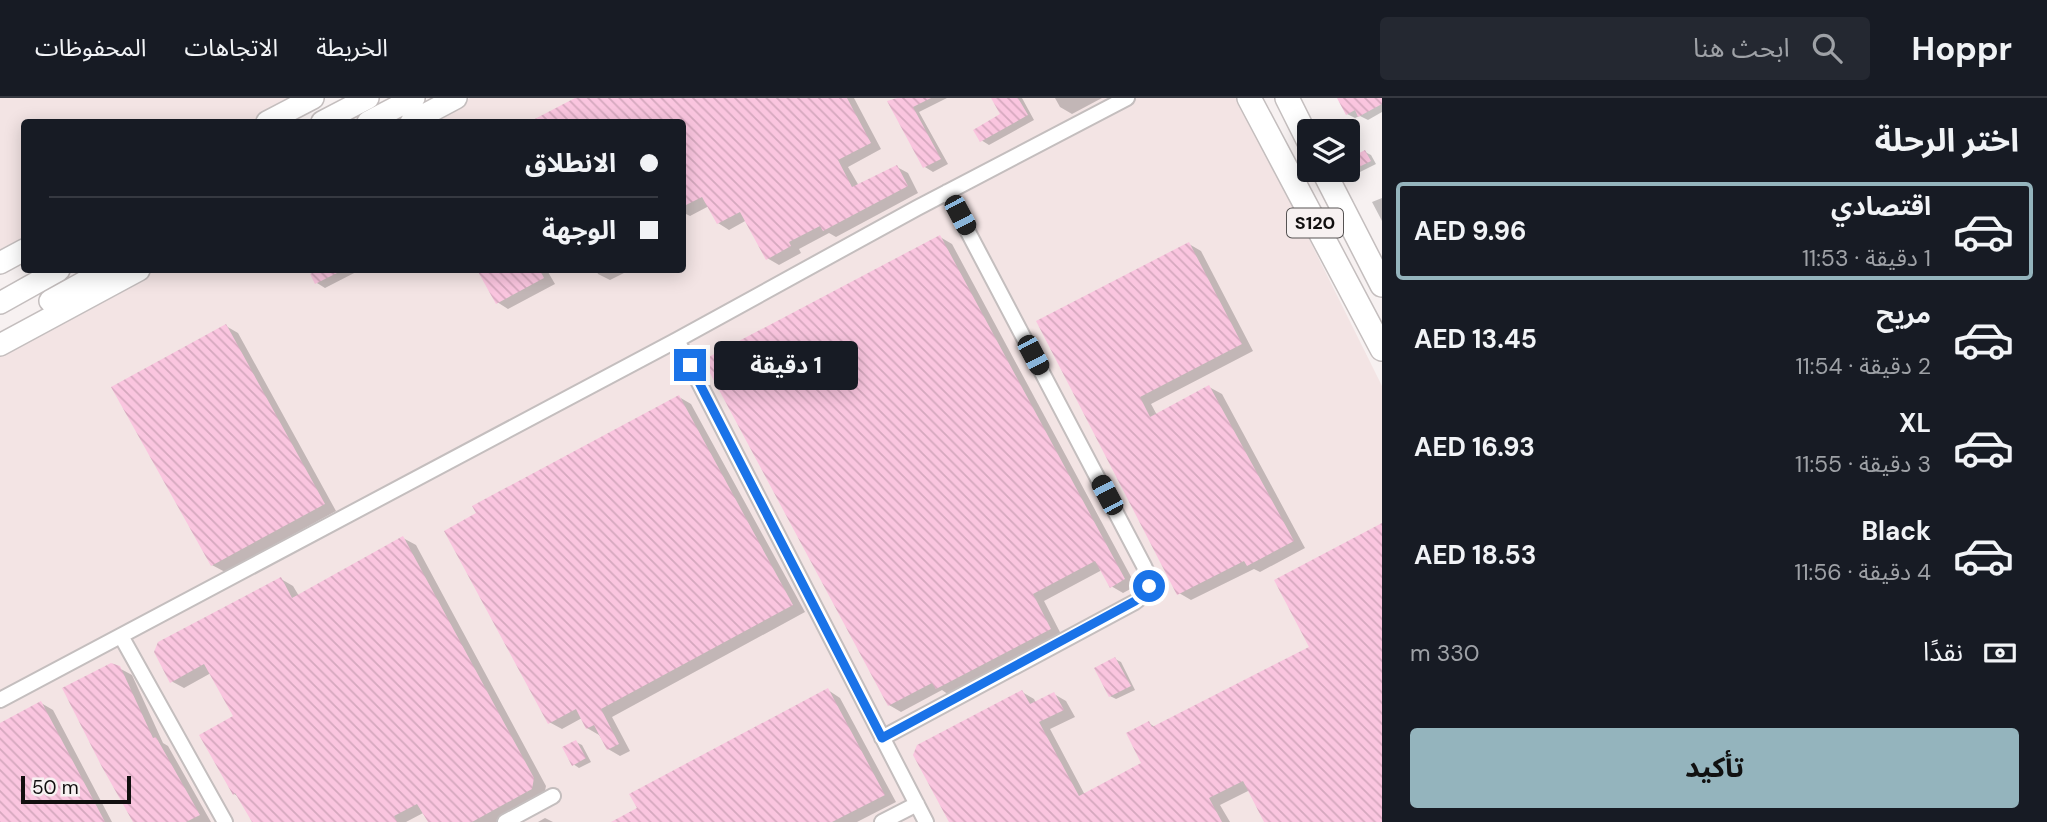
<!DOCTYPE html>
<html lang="ar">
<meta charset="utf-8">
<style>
body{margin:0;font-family:"DM Sans","Noto Sans Arabic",sans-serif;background:#242831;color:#f1f3f6;direction:rtl;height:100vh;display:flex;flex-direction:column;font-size:26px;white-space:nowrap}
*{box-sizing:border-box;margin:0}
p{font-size:23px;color:#9ea1a6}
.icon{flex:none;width:38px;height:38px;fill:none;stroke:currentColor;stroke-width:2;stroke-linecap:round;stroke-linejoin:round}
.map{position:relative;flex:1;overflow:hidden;direction:ltr}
.panel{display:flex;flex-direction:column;background:#171b24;width:665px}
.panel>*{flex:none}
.guide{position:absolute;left:21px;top:21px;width:665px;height:154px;border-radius:7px;box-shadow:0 4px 18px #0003;direction:rtl;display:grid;align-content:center;height:154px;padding:0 28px;background:#171b24}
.buttons{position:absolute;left:1297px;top:21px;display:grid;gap:14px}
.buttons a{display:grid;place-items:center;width:63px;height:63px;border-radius:7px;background:#171b24;box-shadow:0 4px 18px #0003;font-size:35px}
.scale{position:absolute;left:21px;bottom:18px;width:110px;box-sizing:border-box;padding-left:7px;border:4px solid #110f0f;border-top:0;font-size:19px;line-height:24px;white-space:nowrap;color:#110f0f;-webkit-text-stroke:5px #f7f1f1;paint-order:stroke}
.end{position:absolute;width:32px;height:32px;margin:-16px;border:9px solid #1a73e8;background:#fff;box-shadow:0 0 0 4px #fff}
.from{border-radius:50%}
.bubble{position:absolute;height:49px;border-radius:7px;background:#171b24;box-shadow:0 4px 18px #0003;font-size:23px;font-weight:700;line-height:49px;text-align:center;direction:rtl}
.car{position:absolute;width:21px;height:42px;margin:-21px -10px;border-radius:9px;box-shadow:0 0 5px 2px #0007;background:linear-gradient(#222 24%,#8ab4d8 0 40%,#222 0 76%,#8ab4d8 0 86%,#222 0)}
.guide b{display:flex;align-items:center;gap:24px;height:66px;font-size:26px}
.guide b+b{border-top:2px solid #363941}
.guide i{width:18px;height:18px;background:#f1f3f6}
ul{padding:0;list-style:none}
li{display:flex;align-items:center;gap:21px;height:98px;margin:0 14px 10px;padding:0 14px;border:4px solid transparent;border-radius:7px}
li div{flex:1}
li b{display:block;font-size:26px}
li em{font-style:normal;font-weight:700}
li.on{border-color:#94b4bd}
li>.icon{width:63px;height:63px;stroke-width:1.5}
h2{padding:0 28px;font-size:32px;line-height:84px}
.pay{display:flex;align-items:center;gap:18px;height:77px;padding:0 28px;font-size:26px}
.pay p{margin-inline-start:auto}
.primary-button{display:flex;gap:14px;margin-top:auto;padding:14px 28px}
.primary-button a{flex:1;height:80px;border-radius:7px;background:#94b4bd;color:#111;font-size:28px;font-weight:700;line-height:80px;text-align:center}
header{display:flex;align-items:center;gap:42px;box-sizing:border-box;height:98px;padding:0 35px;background:#171b24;border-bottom:2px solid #363941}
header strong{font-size:33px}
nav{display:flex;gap:38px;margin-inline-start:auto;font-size:24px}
.search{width:490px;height:63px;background:#242831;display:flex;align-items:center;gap:18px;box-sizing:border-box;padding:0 24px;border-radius:7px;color:#9ea1a6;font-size:26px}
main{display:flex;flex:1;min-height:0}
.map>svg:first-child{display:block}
.built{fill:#f3e4e4}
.shadow{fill:#0003}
.building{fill:url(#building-back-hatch)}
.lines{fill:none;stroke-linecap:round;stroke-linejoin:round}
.minor-casing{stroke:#c4bebe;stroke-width:18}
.secondary-casing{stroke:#c4bebe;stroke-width:24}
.primary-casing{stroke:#c4bebe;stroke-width:26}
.minor{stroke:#fff;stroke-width:14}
.secondary{stroke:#fff;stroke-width:21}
.primary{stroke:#fff;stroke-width:23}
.route{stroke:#1a73e8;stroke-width:9}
.labels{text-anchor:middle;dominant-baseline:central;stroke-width:6;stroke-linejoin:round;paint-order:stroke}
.shield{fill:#f7f1f1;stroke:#565353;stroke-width:2}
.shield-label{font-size:18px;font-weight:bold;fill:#110f0f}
</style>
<header>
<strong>Hoppr</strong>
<div class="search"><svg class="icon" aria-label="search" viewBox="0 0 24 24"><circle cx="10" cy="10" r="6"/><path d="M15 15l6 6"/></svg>ابحث هنا</div>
<nav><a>الخريطة</a><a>الاتجاهات</a><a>المحفوظات</a></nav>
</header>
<main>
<section class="panel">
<h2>اختر الرحلة</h2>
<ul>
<li class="on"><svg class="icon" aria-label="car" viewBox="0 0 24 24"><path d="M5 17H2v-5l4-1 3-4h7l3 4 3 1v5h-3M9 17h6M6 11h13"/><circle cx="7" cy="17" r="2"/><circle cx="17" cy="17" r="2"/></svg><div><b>اقتصادي</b><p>1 دقيقة · 11:53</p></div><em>AED 9.96</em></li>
<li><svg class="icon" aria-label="car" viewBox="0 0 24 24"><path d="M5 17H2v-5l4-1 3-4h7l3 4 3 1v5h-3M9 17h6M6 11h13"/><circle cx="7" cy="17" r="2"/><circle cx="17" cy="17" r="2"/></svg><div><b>مريح</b><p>2 دقيقة · 11:54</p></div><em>AED 13.45</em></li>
<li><svg class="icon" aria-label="car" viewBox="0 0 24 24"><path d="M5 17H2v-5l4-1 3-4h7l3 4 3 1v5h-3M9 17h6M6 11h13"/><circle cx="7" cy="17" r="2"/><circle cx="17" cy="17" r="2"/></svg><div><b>XL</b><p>3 دقيقة · 11:55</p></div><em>AED 16.93</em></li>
<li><svg class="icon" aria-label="car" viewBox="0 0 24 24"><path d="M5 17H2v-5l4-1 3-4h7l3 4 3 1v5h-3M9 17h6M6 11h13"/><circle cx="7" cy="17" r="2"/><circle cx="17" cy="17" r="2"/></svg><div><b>Black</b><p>4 دقيقة · 11:56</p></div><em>AED 18.53</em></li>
</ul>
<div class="pay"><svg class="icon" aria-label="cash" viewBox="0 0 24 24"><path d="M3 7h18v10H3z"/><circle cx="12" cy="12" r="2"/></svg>نقدًا<p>330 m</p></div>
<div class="primary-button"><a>تأكيد</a></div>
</section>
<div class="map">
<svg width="1382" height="724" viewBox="0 0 1382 724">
<defs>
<pattern id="building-back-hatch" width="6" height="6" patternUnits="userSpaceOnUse" patternTransform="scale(1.75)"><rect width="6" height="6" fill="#fac5df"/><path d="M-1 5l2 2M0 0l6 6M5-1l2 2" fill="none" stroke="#d5a8be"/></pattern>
</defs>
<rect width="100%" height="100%" fill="#f7f1f1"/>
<path class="built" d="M0,0H308L259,24H24V141L0,153Z
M470,0H1239L1382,288V724H0V256L154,172H682V24H423Z"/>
<path class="shadow" d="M579,0H854L881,51L848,69L859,88L897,69L908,75L918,95L836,139L829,135L799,151L801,155L779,167L767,160L747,122L729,132L718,125L709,108L690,118L682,114V24H533Z
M902,0H947L919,14L948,66L933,74L925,69Z
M993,0H1022L1034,22L989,47L981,42L1002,17Z
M1055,0H1102L1072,16L1060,9Z
M1339,0H1382V14L1368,22L1360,18L1355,20L1347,16Z
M1365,54L1371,57L1376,66L1360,74L1355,71Z
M1382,100V123L1372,104Z
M940,139L952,146L1136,488L1123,495L1111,488L1102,472L1044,503L1062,538L949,597L942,592L901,614L889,607Z
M1189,146L1201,153L1253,253L1151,306L1157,317L1209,289L1222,296L1305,450L1260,474L1254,471L1191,502L1179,495L1038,224Z
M322,172H360L325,190L317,185L312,177Z
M479,172H553L548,174L555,186L508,211L497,204Z
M596,172H630L610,182L598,176Z
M226,228L238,235L336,413L225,474L212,467Z
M679,299L691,306L805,514L612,619L630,653L620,658L608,651L599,637L587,630L582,620L562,631L549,624Z
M1382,427V607L1356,621L1362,631L1382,620V724H1266L1250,692L1220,707L1230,724H951L1022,594L1034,601L1036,605L1054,596L1066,603L1075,619L1050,631L1085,697L1144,665L1149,625L1155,629L1312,550L1276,483Z
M403,440L416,447L546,688L544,698L496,724H430L425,714L406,724H254L239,699L234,696L235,619L211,575L184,590L171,583L281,481L293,488L299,498Z
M1115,561L1121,564L1135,592L1116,601L1110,598Z
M119,570L132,577L163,645L168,648L211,724H135Z
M828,592L840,600L896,704L857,724H631Z
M41,605L53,612L112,724H0V627Z
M576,644L582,647L591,664L579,670L573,666Z
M545,720L553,724H538Z"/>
<path class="building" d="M575,0H847L871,45L838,62L852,89L897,67L908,88L823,133L820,128L789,144L791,148L766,162L740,114L717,126L702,99L682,109V24H529Z
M897,0H931L913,9L941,61L923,70L887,3Z
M991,0H1018L1028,17L980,44L973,32L1000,16Z
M1337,0H1382V6L1358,19L1355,12L1346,17Z
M1365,52L1371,63L1353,72L1348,61Z
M940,137L1125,481L1110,490L1095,463L1033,496L1051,531L936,591L932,585L888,608L703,262Z
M1189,144L1242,246L1140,299L1150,319L1209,287L1294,443L1247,468L1244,463L1177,497L1036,223Z
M318,172H343L315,186L310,176Z
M477,172H540L544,180L496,206Z
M226,226L325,406L211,468L111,289Z
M679,297L793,507L601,611L619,646L607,652L594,627L586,631L576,611L548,626L444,433L476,415L472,408Z
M1382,425V724H1264L1243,683L1209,700L1222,724H949L913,657L917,647L1022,592L1030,606L1054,594L1064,612L1039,624L1079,698L1141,665L1126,635L1149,623L1152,629L1309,549L1274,482Z
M403,438L534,680L532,691L472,724H428L417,706L394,718L397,724H252L235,695L233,697L199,637L233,618L204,566L170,585L154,554L158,544L281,479L292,500Z
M1115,559L1131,588L1109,599L1094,570Z
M111,565L120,568L153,640L156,639L200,717L186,724H133L102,669L62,590Z
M828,590L885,697L832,724H611L637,710L629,696Z
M41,603L105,724H0V625Z
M576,642L586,660L572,668L562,649Z"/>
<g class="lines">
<g class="minor-casing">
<path id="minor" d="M677,242L926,724
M121,538L225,724
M0,602L677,242L917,110L1127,0
M882,640L1135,504C1149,494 1152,483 1144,468L947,94
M505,724L553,698
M882,724L917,706"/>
</g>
<g class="secondary-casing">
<path id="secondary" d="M267,24L313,0
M322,24L368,0
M368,24L414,0
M411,24L456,0
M0,165L24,152
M50,203L106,172
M0,205L59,172
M0,247L139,172"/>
</g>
<g class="primary-casing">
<path id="primary" d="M1249,0L1382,251
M1287,0L1309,44
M1323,72L1382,187"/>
</g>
<use href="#minor" class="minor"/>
<use href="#secondary" class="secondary"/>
<use href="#primary" class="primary"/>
</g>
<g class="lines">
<path class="route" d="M690,267L882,640L1135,503L1144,497L1149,488"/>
</g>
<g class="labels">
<rect class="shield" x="1287" y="110.5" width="56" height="29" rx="5"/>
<g class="shield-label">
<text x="1315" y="125">S120</text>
</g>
</g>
</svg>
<div class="buttons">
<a><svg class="icon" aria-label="layers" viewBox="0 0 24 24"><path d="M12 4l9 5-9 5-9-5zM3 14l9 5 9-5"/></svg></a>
</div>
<div class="scale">50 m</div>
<i class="end from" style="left:1149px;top:488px"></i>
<i class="end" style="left:690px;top:267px"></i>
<div class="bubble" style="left:714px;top:243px;width:144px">1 دقيقة</div>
<i class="car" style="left:960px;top:117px;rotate:152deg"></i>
<i class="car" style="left:1033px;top:257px;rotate:152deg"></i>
<i class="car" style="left:1107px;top:397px;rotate:332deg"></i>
<div class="guide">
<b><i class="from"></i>الانطلاق</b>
<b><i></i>الوجهة</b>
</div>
</div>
</main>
